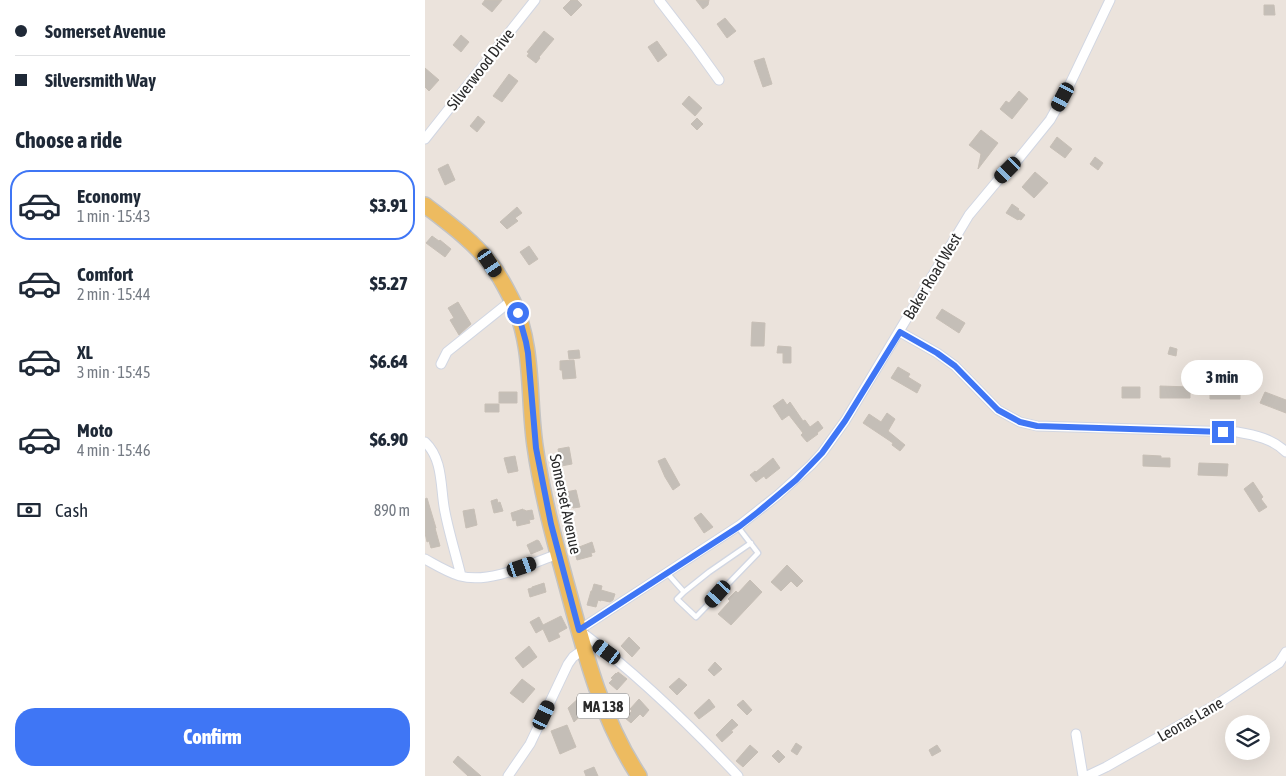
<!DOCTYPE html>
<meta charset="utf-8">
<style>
body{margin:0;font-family:"Asap Condensed",sans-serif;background:#f2f2f3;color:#1f2937;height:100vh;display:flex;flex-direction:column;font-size:19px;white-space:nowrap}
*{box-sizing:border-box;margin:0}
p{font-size:16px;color:#747a83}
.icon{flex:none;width:28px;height:28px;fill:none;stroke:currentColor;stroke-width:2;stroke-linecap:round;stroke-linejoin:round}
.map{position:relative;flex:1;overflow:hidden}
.panel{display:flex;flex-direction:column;background:#fff;width:425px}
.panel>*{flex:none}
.top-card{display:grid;align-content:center;height:110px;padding:0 15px;background:#fff}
.buttons{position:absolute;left:800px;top:715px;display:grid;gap:10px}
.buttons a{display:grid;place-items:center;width:45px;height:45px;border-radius:50%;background:#fff;box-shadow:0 5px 20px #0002;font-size:25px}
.end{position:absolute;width:22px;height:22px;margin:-11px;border:6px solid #3f76f5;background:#fff;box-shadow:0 0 0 2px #fff}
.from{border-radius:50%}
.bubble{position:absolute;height:35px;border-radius:18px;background:#fff;box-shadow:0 5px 20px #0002;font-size:16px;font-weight:800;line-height:35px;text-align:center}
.car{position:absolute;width:15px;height:30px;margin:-15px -8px;border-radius:6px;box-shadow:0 0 4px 1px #0007;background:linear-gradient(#222 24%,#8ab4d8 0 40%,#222 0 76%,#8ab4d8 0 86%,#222 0)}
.top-card b{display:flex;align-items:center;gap:18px;height:48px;font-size:19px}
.top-card b+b{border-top:1px solid #e0e1e3}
.top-card i{width:12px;height:12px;background:#1f2937}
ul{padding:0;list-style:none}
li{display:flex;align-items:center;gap:15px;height:70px;margin:0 10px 8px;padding:0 5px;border:2px solid transparent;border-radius:20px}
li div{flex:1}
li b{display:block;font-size:19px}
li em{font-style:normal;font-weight:800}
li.selected{border-color:#3f76f5}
li>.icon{width:45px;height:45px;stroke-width:1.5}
h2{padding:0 15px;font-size:22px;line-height:60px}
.pay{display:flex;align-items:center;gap:12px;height:55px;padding:0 15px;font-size:19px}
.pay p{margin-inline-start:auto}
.cta{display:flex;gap:10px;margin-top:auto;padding:10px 15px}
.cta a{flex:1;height:58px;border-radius:20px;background:#3f76f5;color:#fff;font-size:20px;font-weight:800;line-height:58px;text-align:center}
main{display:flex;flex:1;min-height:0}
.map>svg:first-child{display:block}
.building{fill:#c4beb7;stroke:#c7bfb6}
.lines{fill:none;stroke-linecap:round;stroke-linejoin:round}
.lane-casing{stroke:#d1d6e2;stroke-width:7}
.street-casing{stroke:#d1d6e2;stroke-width:11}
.primary-casing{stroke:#c3c3c3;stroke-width:18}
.lane{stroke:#fff;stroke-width:4.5}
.street{stroke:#fff;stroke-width:9}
.primary{stroke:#edbb60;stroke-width:15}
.route{stroke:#3f76f5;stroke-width:6}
.labels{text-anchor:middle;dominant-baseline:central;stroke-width:4.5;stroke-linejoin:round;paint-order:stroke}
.shield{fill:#fff;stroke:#6a6a6a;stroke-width:1}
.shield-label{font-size:15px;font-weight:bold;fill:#2a2a2a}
.street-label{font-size:16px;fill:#2a2a2a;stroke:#fff}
</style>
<main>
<section class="panel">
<div class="top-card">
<b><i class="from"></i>Somerset Avenue</b>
<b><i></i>Silversmith Way</b>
</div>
<h2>Choose a ride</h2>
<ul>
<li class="selected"><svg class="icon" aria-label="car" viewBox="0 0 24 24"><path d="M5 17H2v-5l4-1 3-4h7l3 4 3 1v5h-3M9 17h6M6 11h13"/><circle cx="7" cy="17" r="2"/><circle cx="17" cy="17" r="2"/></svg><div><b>Economy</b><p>1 min · 15:43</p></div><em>$3.91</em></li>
<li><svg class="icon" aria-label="car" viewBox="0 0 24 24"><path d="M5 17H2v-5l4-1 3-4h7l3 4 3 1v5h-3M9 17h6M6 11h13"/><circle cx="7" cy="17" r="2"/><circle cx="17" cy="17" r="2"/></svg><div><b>Comfort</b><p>2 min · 15:44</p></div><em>$5.27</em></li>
<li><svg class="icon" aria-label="car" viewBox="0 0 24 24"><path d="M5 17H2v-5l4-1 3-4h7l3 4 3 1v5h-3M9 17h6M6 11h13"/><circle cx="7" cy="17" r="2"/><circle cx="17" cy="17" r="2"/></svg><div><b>XL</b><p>3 min · 15:45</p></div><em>$6.64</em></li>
<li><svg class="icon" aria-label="car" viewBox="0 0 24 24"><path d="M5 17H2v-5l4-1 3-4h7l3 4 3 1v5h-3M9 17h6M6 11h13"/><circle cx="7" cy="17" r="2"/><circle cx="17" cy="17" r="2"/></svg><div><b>Moto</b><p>4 min · 15:46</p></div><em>$6.90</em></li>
</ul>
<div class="pay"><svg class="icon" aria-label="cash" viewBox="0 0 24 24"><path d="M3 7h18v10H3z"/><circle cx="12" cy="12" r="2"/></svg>Cash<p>890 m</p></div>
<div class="cta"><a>Confirm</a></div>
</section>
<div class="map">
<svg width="861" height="776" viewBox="0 0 861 776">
<rect width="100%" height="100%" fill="#ebe3dc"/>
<path class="building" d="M60,0H77L67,12L57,4Z
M146,0H152L157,5L146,16L138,8Z
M271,0H284L283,5L278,9Z
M839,5H849L850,15H839Z
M300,18L311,31L302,38L292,24Z
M119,31L129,39L114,57L115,58L111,63L102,56L104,53L102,52Z
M36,35L44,42L36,52L28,45Z
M232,41L242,55L233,62L223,47Z
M339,58L347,84L338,87L329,61Z
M0,68L14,80L4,91L0,87Z
M84,74L93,81L77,102L68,96Z
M594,91L603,99L587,119L575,109L581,101L584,103Z
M264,96L277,108L270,116L257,104Z
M53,116L60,122L52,132L45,126Z
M272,118L278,124L272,130L266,124Z
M556,130L573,143L553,169L556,154L544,145Z
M632,137L647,149L640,158L625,147Z
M670,157L678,163L673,170L665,164Z
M23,164L30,180L20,185L13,169Z
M610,172L623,183L609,198L597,187Z
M587,204L594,209L593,210L600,215L596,220L594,219L593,220L581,213Z
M92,207L97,213L90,218L93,221L82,229L75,222Z
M7,236L14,241L15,240L26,249L20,257L1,243Z
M104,246L113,259L104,265L95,252Z
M33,302L46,324L34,335L25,320L29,318L23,308Z
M517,309L540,323L534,333L511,318Z
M327,322L340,323L339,346H326Z
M353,346L366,347V363H358V353H352Z
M745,347L752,349L751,356L743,354Z
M154,350L155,358L144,359L143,351Z
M149,360L151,378L138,379L137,370H135V361Z
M473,367L485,374L483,377L496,385L492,393L466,378Z
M735,386L765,387V398H735Z
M785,386L815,387V399H785Z
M697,387H715V398H697Z
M74,392H92V403H74Z
M840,392L861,400V413L835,403Z
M358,399L362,405L365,402L378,421L380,420L385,427L393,421L398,428L392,433L393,434L382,442L376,435L378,433L364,415L357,420L348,406Z
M60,404H74V412H60Z
M462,413L470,419L463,431L480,445L475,451L467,445L468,443L438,423L444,414L456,422Z
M144,447L147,464L136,466L133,449Z
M718,455L736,456V458H745V467L718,466Z
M90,456L93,471L83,473L79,458Z
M240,458L255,485L248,490L240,477L233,461Z
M348,458L355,468L341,479L339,476L331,482L325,475L330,471L331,472Z
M774,463L803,464L802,476L773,475Z
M828,482L838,497L836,499L842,507L834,512L819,489Z
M151,490L155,507L148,508V507H145L141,492Z
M2,498L11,528H10L15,546L6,548L4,541L2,542L0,533V499Z
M72,499L73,503L75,502L78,511L69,513L66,501Z
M49,509L52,525L41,528L38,511Z
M98,509V510H100L101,511L107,510L109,519L104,520L105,523L92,526L91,520L88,521L86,513Z
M276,513L288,527L279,533L269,518Z
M112,540L114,541L118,549L106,554L102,545Z
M167,542L170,552L166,553L167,556L152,560L149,549Z
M362,565L378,581L372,587L366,581L356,591L346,582Z
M325,580L337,592L306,625L293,614L305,601L303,599L311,591L313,593Z
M119,583L121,592L105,597L103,589L107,588V587Z
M169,584L177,586L176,590L190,594L188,600L185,602L176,600V601L173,600L171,607L162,605L166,591H167Z
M136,616L142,628L133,633L135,637L124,642L118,629L111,633L105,622L114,617L118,625Z
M204,637L215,648L207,657L196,646Z
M104,646L112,657L98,668L90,658Z
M290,662L297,669L289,676L283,670Z
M193,672L202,679L192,690L184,683L188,679L186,678L191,673L192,674Z
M254,678L262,685L252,695L244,687Z
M97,679L110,689L98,703L85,693Z
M156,696L163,709L149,722L143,708Z
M214,699L224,710L218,717L215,714L206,723L200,718L207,711L205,709Z
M284,699L290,707L274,719L269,713Z
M318,700L327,710L322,715L312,705Z
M307,719L313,725L306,731L308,732L297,742L291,735Z
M142,725L151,747L135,754L126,731Z
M371,743L377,747L372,755L366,751Z
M325,745L333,752L318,767L311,761Z
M512,745L516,751L507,756L504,750Z
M353,750L360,757L354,763L347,756Z
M33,756L56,776H43L28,762Z
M169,767L173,776H161L159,771Z"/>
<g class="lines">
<g class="lane-casing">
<path id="lane" d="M242,573L259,592L252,599L271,617L333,553L313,527
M259,592L284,572L326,543"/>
</g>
<g class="street-casing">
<path id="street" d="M234,0L271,48L294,80
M0,139L110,0
M475,332L512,353L530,366L573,410L595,422L612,426L812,432C830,435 848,439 861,452
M16,364L22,352L87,300
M0,442C19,460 15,489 20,512C24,533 31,555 36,576
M0,559C11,565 22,572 35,576C65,584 105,564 133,554
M651,734L658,776
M83,776L105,744L143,664L148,657L159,649
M313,776C264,724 212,674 154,630L315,525L353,495L386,465L397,453L420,421L544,215L574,179L591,162L625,120L643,88L685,0
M662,776L681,767L794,703L854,663L861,652"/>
</g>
<g class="primary-casing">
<path id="primary" d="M0,205C23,223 47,240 65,263C74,274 81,288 88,302C109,347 103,398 110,446C117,495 130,543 143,590C160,654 177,720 214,776"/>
</g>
<use href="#lane" class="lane"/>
<use href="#street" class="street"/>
<use href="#primary" class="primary"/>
</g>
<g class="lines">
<path class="route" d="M93,313L101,342L103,353L111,448L126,524L154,630L315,526L333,512L371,480L397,453L420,421L475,332L512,353L530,366L573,410L595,422L612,426L798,432"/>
</g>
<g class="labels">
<rect class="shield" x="152" y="693.5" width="52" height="25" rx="4"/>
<g class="shield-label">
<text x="178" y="706">MA 138</text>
</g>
<g class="street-label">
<text transform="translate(55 69) rotate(-52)">Silverwood Drive</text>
<text transform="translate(507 276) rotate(-59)">Baker Road West</text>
<text transform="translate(141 504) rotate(78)">Somerset Avenue</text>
<text transform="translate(765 719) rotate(-30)">Leonas Lane</text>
</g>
</g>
</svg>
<div class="buttons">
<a><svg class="icon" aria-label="layers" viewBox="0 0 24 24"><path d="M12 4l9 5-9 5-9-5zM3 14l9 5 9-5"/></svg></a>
</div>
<i class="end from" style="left:93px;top:313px"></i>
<i class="end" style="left:798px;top:432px"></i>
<div class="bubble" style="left:756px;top:360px;width:82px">3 min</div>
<i class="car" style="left:638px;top:97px;rotate:208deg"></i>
<i class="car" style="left:583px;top:170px;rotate:225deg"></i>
<i class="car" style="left:65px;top:263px;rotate:146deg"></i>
<i class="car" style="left:97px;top:567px;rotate:71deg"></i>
<i class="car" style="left:293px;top:594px;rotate:222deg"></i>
<i class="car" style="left:182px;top:652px;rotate:306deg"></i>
<i class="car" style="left:119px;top:715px;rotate:25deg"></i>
</div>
</main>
